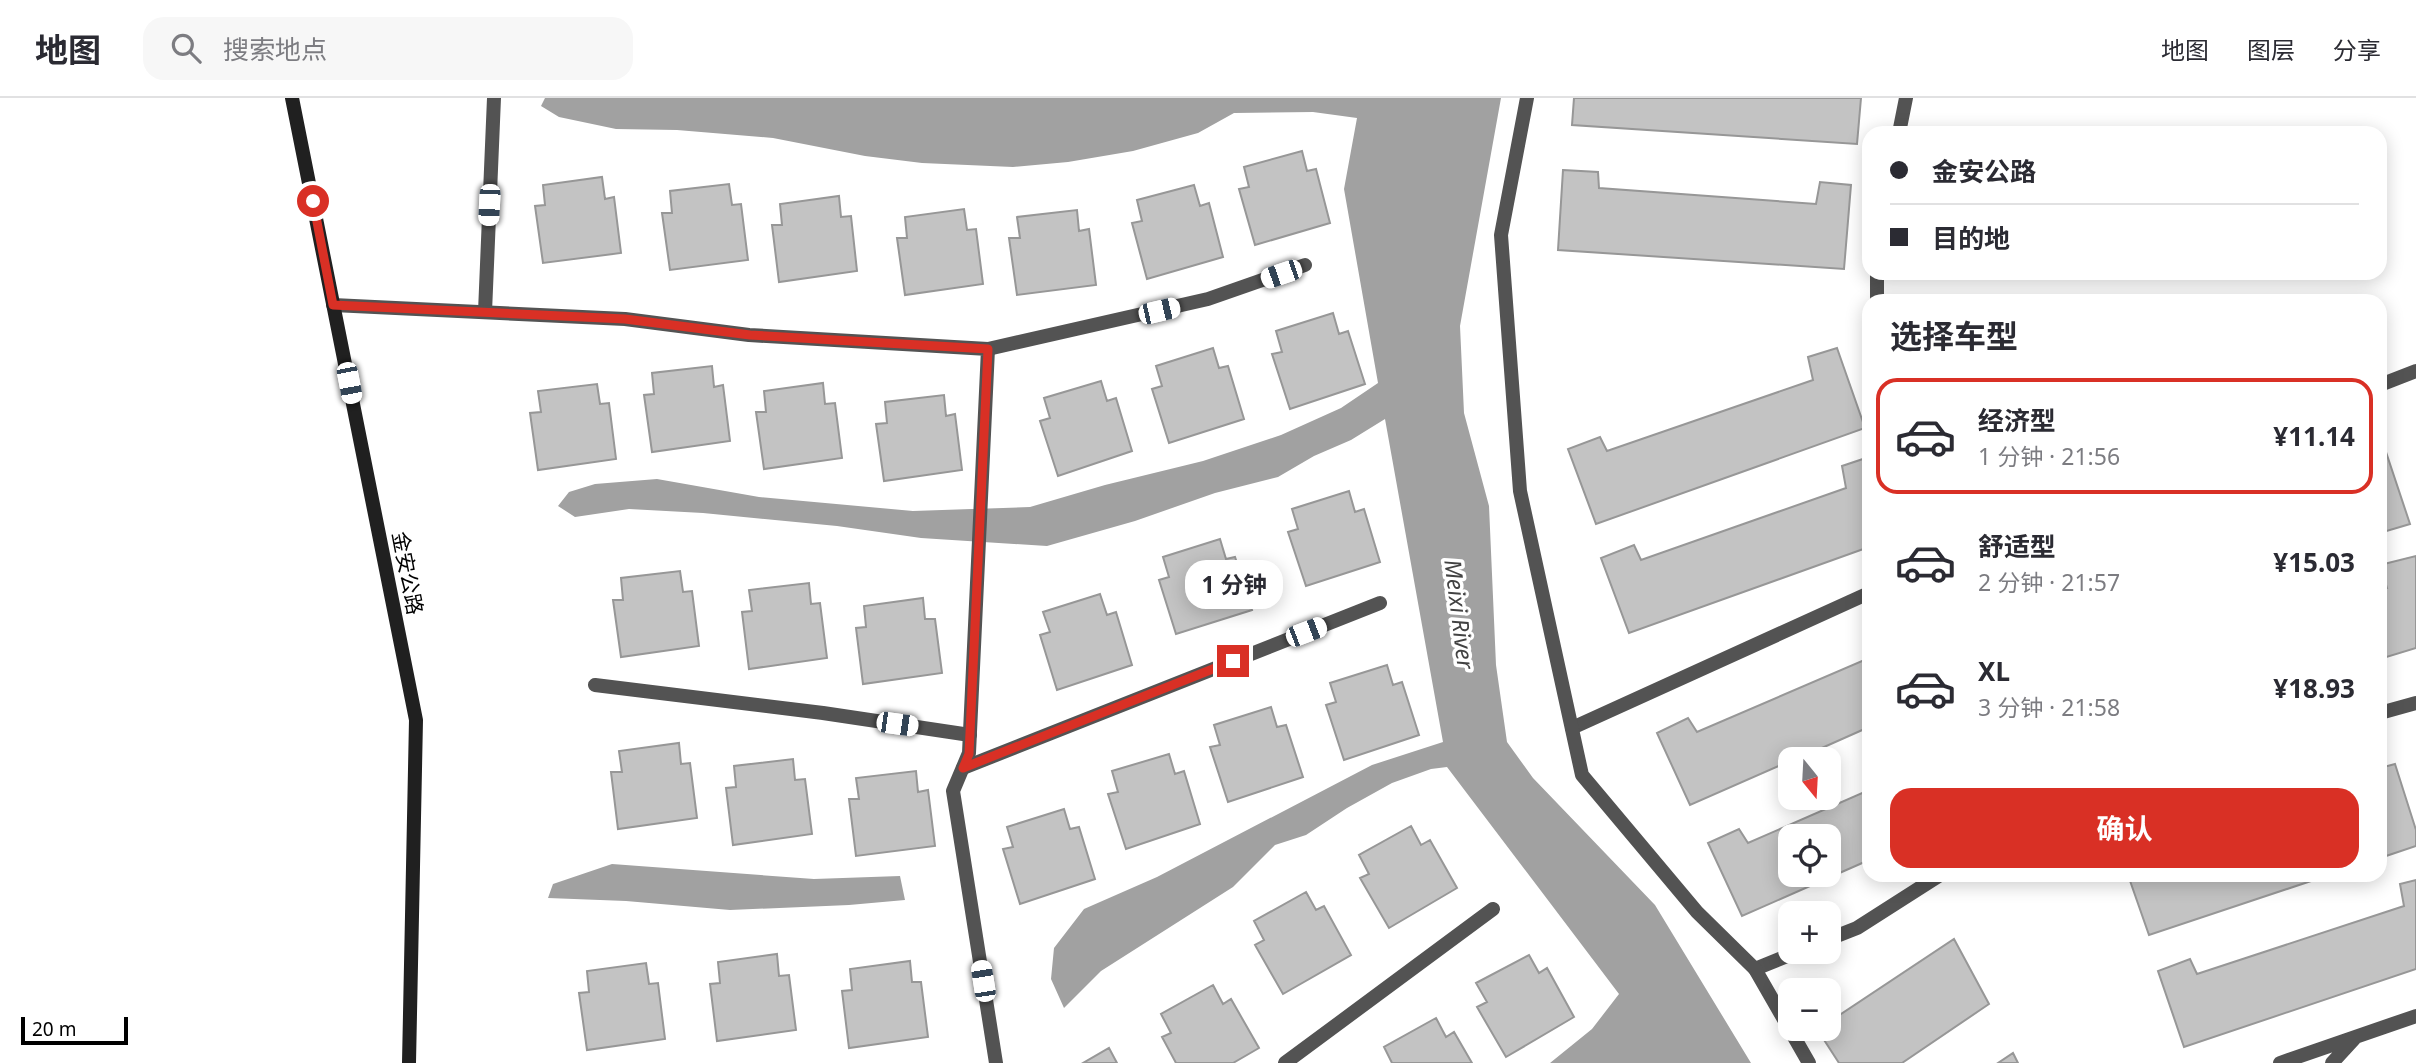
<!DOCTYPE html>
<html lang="zh">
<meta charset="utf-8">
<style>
body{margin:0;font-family:"Noto Sans","Noto Sans SC",sans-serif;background:#f7f7f7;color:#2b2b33;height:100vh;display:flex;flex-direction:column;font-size:26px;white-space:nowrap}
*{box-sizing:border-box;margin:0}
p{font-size:23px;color:#7c7c81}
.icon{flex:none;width:38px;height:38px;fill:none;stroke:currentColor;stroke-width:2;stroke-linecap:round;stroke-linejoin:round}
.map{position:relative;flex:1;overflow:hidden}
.side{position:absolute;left:1862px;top:196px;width:525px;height:588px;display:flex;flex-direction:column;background:#fff;border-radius:21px;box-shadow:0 4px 18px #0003}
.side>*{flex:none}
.banner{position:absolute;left:1862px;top:28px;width:525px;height:154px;border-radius:21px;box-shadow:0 4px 18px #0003;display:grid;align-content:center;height:154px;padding:0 28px;background:#fff}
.needle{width:46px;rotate:162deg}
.tools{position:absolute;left:1778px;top:649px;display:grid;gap:14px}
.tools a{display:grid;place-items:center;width:63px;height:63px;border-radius:14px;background:#fff;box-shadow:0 4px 18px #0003;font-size:35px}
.scale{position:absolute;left:21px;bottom:18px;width:107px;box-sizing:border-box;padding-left:7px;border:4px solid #000;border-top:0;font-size:19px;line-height:24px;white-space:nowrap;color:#000;-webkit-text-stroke:5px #fff;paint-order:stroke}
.end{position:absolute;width:32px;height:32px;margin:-16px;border:9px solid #d93025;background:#fff;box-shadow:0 0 0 4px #fff}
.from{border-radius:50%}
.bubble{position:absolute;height:49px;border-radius:21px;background:#fff;box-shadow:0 4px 18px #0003;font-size:23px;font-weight:700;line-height:49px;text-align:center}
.car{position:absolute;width:21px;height:42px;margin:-21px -10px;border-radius:9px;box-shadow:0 0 5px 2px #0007;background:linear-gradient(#fff 24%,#345 0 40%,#fff 0 76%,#345 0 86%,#fff 0)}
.banner b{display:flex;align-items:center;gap:24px;height:66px;font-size:26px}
.banner b+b{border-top:2px solid #e1e1e2}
.banner i{width:18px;height:18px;background:#2b2b33}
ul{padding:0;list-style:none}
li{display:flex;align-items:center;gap:21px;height:116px;margin:0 14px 10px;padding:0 14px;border:4px solid transparent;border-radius:21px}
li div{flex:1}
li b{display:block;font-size:26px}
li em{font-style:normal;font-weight:700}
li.on{border-color:#d93025}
li>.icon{width:63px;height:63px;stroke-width:1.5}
h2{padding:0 28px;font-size:32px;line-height:84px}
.primary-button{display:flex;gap:14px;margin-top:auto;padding:14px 28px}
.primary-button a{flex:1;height:80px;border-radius:21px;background:#d93025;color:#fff;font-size:28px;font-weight:700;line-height:80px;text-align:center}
header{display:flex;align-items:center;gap:42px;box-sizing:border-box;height:98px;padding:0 35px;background:#fff;border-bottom:2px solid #e1e1e2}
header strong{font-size:33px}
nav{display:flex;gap:38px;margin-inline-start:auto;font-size:24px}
.search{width:490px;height:63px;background:#f7f7f7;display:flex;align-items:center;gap:18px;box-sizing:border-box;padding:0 24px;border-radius:21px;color:#7c7c81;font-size:26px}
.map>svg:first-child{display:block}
.water{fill:#a1a1a1}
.building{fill:#c3c3c3;stroke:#979797;stroke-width:2;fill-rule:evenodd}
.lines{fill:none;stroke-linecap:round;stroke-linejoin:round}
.service{stroke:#535353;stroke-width:14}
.minor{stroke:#535353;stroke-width:14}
.tertiary{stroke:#535353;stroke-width:14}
.secondary{stroke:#202020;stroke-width:14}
.route{stroke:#d93025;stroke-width:9}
.labels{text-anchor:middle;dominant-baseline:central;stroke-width:7;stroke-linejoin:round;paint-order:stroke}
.street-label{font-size:21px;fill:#000;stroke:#fff}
.water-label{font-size:23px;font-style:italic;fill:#424242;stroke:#fff}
</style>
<header>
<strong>地图</strong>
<div class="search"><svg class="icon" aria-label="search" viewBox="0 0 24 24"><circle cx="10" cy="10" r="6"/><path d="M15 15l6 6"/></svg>搜索地点</div>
<nav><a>地图</a><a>图层</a><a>分享</a></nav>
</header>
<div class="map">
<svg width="2416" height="965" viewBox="0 0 2416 965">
<rect width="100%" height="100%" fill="#fff"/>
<path class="water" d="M545,0H1501L1460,228L1464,315L1489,408L1496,567L1507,644L1533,680L1655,807L1751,965H1550L1592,931L1619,896L1447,669L1431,671L1392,685L1347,710L1306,737L1275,747L1233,789L1101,873L1064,910L1051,881L1054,850L1084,811L1157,779L1372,667L1443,644L1385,321L1351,342L1314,358L1278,379L1215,395L1135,423L1047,448L921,440L837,428L703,415L629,411L575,419L558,408L569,394L595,386L657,381L759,399L913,413L1030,409L1105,387L1203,363L1281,337L1341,310L1378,285L1344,91L1357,20L1313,14L1234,15L1198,35L1133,53L1068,64L1013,69L922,65L865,58L773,40L677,32L616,31L559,19L541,8Z
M612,766L814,781L900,778L905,802L849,807L730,812L626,803L548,800L553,786Z"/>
<path class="building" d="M1574,0H1861L1857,46L1572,27Z
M1302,53L1307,73L1316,71L1330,125L1255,147L1239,91L1249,89L1244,69Z
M1563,72L1598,74L1599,90L1816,106L1820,84L1851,87L1844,171L1558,152Z
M602,79L605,101L614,99L621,155L543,165L535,108L545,107L543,87Z
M729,86L732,107L741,106L748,162L670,172L662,115H672L670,93Z
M1194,87L1200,108L1209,105L1223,159L1147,181L1132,125L1142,123L1137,102Z
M839,98L841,119L851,118L857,173L779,184L772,127H782L780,106Z
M964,111L967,132L976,131L983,186L905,197L897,140H907L905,119Z
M1077,112L1079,133L1089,131L1096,187L1017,197L1009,140H1020L1017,119Z
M1333,215L1339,236L1348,233L1365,286L1290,311L1272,256L1282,254L1276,233Z
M1213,250L1219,270L1228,268L1244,321L1169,345L1152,291L1162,288L1156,268Z
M1837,250L1865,330L1596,426L1568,351L1600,339L1607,353L1813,282L1808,259Z
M712,268L714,289L723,287L730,343L652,354L644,297L654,296L652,275Z
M1101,283L1107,303L1116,300L1132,353L1058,378L1040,323L1050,320L1044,300Z
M823,285L825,306L835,305L842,360L764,371L756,314H766L764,293Z
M597,286L600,306L609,305L616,361L538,372L530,315L541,314L538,293Z
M944,297L946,318L955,316L962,372L884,383L876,326L887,325L885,304Z
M2382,342L2410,426L2380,435V343Z
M1869,359V449L1629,535L1601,460L1634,447L1641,462L1846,390L1842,368Z
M1349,393L1355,414L1364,411L1380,464L1306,488L1288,434L1298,431L1292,411Z
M1220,441L1226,461L1235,459L1252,512L1176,536L1159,482L1169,479L1163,459Z
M2416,458V550L2380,561V492L2387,490L2380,467Z
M680,473L683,494L692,493L699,548L621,559L613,502H623L621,480Z
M809,485L811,506L820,505L827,560L749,571L742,514L752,513L749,492Z
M1100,496L1107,517L1116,514L1132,567L1057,592L1040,537L1050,534L1043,514Z
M923,500L925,521H935L942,575L863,586L856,530L866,529L864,508Z
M1869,560V629L1795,662H1790V663L1690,707L1657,635L1688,620L1697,634Z
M1387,567L1393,587L1402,584L1419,637L1344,662L1326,607L1336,604L1330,585Z
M1271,609L1277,629L1286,627L1303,679L1228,704L1210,649L1220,647L1214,627Z
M679,645L681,666L690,665L697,720L618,731L611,674H622L619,653Z
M1169,656L1175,676L1184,673L1200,726L1126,751L1108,696L1118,694L1112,673Z
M793,661L795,682L805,681L812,736L733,747L726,690L736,689L734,668Z
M2395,666L2416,732V748L2380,760V670Z
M916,673L918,694L928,692L935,748L856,758L849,701H859L856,680Z
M1869,692V762L1742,818L1708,745L1739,731L1748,745ZM1790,738H1829V777H1790Z
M1064,711L1070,731L1079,729L1095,781L1020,806L1003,751L1013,749L1007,729Z
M1411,728L1421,747L1430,742L1457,790L1389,830L1360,780L1369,776L1359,757Z
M2128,777H2329L2149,837Z
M2416,782V871L2184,949L2158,873L2190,861L2197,876L2404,808L2400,786Z
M1306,794L1316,812L1324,808L1351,857L1283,896L1255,847L1264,842L1254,823Z
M1954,841L1989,906L1902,965H1839L1817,931H1829V924Z
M777,856L779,878L789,877L796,932L717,943L710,886L720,885L718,864Z
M1529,857L1539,875L1547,870L1574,919L1506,959L1477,909L1487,904L1476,885Z
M910,863L912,884H921L928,939L849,950L842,893L852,892L850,871Z
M646,865L649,886L658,885L665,941L587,952L579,895L589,894L587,873Z
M1213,887L1223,906L1231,901L1259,950L1233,965H1176L1162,939L1171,935L1161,916Z
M1436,920L1446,939L1454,934L1472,965H1392L1384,949Z
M1109,950L1117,965H1083Z
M2013,955L2018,965H1998Z"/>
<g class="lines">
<path class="service" d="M485,214L494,0
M988,251L1208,201L1305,167
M595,587L823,615L970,637
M963,670L1380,505
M1285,965L1493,811
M2280,965L2416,918
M2332,965L2354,941"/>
<path class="minor" d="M1899,35L1906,0
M1877,175V203
M333,207L625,221L749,237L988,251L969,655L953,693L996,965
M2380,287L2416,273
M2380,615L2416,605
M1572,630L1869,495
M1829,841L1857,830L1940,777
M1755,871L1797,854"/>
<path class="tertiary" d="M1527,0L1501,137L1520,393L1582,677L1697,814L1755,871L1809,965"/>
<path class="secondary" d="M292,0L416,622L409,965"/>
</g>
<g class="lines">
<path class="route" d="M313,103L333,207L625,221L750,237L988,251L969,656L963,670L1233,563"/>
</g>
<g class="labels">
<g class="street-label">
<text transform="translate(408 475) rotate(79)">金安公路</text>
</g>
<g class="water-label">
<text transform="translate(1460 516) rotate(83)">Meixi River</text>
</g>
</g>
</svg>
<div class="tools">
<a><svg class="needle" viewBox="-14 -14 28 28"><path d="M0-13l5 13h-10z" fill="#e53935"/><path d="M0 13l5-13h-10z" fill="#7c7c81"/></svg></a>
<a><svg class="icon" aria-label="locate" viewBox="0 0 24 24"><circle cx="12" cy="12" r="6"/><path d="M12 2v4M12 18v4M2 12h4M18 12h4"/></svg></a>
<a>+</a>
<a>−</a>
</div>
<div class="scale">20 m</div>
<i class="end from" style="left:313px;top:103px"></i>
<i class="end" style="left:1233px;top:563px"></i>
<div class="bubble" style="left:1185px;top:462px;width:98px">1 分钟</div>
<i class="car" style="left:489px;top:107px;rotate:183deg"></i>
<i class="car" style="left:1281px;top:176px;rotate:251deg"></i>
<i class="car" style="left:1159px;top:213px;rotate:77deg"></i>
<i class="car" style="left:349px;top:285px;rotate:169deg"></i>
<i class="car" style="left:1306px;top:534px;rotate:69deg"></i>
<i class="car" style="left:897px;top:626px;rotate:98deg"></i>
<i class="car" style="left:983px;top:883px;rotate:351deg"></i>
<div class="banner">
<b><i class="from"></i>金安公路</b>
<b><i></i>目的地</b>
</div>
<section class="side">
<h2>选择车型</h2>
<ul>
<li class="on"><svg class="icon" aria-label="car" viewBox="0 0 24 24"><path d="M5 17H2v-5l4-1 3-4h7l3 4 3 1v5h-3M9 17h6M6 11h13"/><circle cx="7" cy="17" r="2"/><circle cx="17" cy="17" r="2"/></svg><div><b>经济型</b><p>1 分钟 · 21:56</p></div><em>¥11.14</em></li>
<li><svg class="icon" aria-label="car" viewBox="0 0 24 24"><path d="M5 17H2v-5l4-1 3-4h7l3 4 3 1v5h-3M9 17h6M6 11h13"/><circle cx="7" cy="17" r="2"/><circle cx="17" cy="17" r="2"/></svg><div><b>舒适型</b><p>2 分钟 · 21:57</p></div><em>¥15.03</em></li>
<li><svg class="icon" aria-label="car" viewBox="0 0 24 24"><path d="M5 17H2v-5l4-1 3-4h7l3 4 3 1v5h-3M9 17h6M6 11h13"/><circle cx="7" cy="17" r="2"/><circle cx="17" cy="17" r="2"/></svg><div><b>XL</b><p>3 分钟 · 21:58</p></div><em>¥18.93</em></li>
</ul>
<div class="primary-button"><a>确认</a></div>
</section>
</div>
